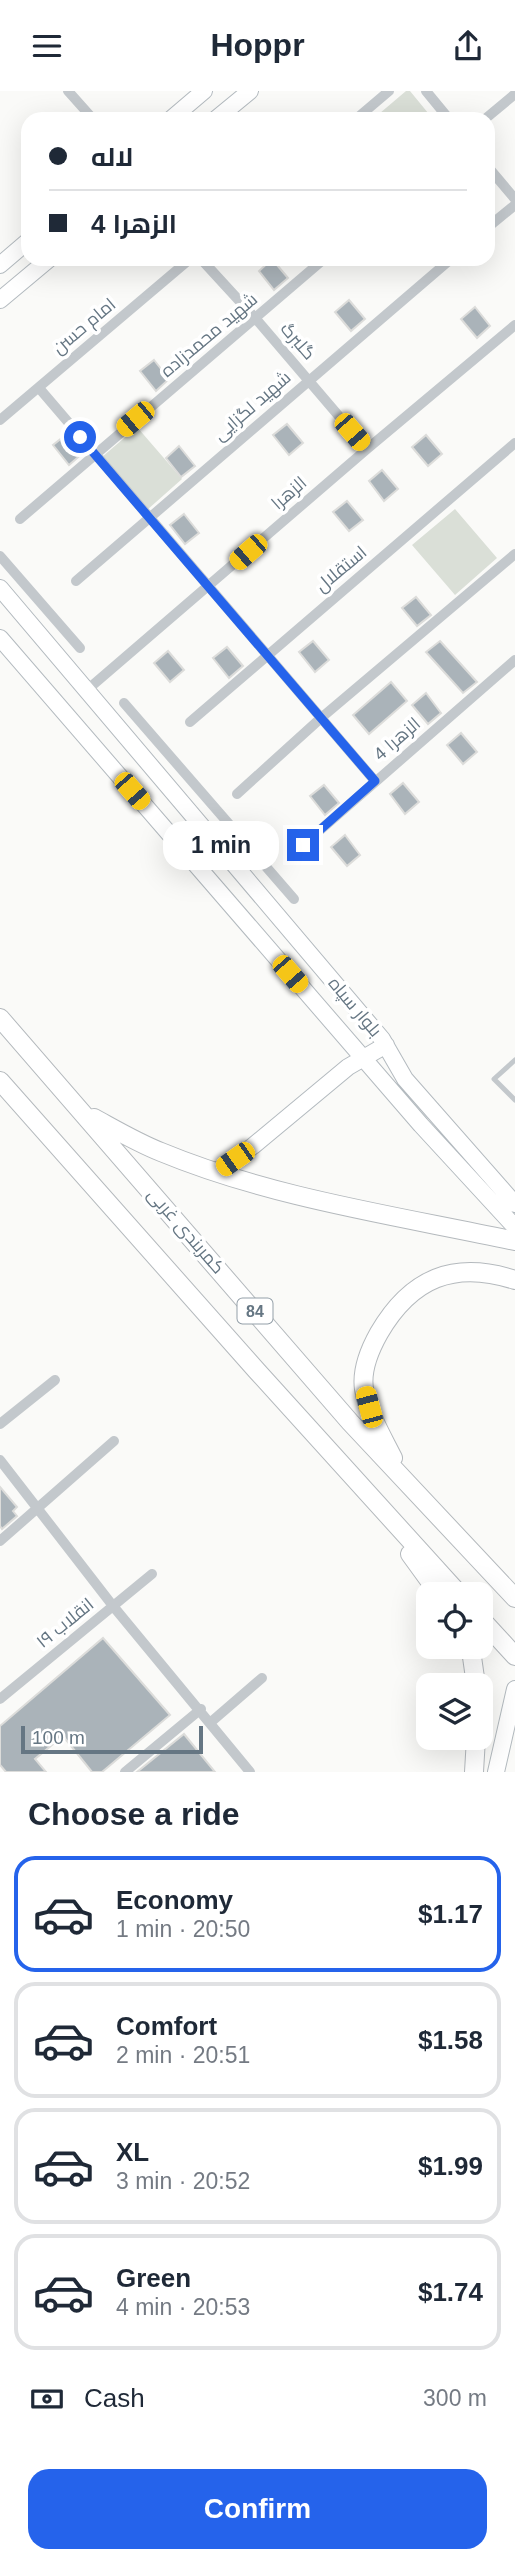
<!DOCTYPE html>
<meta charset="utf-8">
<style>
body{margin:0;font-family:Arial,Cairo,sans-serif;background:#f2f2f3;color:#1f2937;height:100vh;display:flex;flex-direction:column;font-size:26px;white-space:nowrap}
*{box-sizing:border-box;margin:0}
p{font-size:23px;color:#747a83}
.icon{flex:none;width:38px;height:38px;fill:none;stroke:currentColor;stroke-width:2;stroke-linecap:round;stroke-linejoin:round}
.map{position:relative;height:1681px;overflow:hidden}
.side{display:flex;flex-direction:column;background:#fff;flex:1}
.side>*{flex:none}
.top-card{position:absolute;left:21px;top:21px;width:474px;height:154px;border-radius:21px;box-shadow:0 7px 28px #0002;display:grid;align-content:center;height:154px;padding:0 28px;background:#fff}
.controls{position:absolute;left:416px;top:1491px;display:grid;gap:14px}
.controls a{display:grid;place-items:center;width:77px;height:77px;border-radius:14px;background:#fff;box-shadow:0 7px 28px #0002;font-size:35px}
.scale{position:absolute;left:21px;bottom:18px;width:182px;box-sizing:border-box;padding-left:7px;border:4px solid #657683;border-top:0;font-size:19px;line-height:24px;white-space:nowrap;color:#657683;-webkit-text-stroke:5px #fff;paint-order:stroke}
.end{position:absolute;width:32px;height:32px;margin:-16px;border:9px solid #2563eb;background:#fff;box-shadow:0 0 0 4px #fff}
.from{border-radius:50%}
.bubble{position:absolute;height:49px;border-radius:21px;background:#fff;box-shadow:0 7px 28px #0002;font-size:23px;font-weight:700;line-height:49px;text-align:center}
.car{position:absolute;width:21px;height:42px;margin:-21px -10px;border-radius:9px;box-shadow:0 0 5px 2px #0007;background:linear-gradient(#f5c518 24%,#345 0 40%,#f5c518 0 76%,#345 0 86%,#f5c518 0)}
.top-card b{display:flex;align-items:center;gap:24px;height:66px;font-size:26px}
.top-card b+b{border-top:2px solid #e0e1e3}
.top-card i{width:18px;height:18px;background:#1f2937}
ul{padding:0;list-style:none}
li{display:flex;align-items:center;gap:21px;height:116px;margin:0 14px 10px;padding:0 14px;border:4px solid #e0e1e3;border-radius:21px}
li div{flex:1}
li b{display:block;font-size:26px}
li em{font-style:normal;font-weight:700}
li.active{border-color:#2563eb}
li>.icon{width:63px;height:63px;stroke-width:1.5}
h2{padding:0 28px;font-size:32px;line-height:84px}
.pay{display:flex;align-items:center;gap:18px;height:77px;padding:0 28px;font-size:26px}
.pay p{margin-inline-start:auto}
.button{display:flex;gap:14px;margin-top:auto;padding:14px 28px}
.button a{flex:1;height:80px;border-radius:21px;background:#2563eb;color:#fff;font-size:28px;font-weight:700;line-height:80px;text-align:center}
header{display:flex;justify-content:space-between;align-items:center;height:91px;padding:0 28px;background:#fff;font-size:32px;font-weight:700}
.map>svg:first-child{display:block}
.green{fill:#dadfd7}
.building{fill:#aab3b9;stroke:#dcdcda;stroke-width:2}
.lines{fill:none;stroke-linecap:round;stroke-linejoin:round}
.secondary-casing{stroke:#b3babf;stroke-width:18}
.trunk-casing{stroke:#b4b9bd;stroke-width:20}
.service{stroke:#c3c8cc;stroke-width:5}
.minor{stroke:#c3c8cc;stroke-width:10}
.secondary{stroke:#fff;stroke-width:16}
.trunk{stroke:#fff;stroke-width:18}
.route{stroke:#2563eb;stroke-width:9}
.labels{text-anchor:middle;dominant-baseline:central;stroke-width:7;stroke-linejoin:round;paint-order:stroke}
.shield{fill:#fff;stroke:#939fa8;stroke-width:2}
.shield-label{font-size:16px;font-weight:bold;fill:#657683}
.street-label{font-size:18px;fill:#657683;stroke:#fff}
</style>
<header><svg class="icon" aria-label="menu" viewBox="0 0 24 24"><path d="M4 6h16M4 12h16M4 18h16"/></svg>Hoppr<svg class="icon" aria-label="share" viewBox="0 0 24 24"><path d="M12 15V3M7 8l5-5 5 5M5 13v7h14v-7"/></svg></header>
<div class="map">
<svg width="515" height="1681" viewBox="0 0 515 1681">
<rect width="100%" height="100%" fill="#fafaf8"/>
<path class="green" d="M406,0H410L433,28H373Z
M137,336L182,388L147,419L102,366Z
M455,418L497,467L455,504L412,454Z"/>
<path class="building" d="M272,168L288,187L274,199L259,180Z
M349,209L365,228L351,240L335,221Z
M475,216L490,235L477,247L461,228Z
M154,269L169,288L156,300L140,280Z
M287,333L303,352L289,364L273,344Z
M67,343L83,362L69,374L53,354Z
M426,344L442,363L428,375L412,356Z
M179,355L195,375L181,386L166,367Z
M382,379L398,398L384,410L369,390Z
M347,410L363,429L349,440L333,421Z
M184,423L199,442L185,453L170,434Z
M416,506L431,524L417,535L402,517Z
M313,550L329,569L315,581L299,561Z
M440,550L477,591L463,602L426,561Z
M227,556L243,575L229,587L213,567Z
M168,560L184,579L170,591L154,572Z
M391,591L407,610L369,643L353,624Z
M426,602L441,622L428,633L412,614Z
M461,642L477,661L463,673L447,654Z
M403,692L419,711L405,723L390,703Z
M324,694L339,712L325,724L310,705Z
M345,744L360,764L347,775L331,756Z
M0,1396L17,1416L13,1420L17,1425L2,1438L0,1435Z
M103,1547L170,1624L102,1681H92L63,1645L35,1668L46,1681H6L0,1674V1635Z
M184,1643L215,1681H137Z"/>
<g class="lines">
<g class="secondary-casing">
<path id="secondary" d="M171,28L204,0
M216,28L250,0
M0,174L28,150
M0,209L49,168
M0,497L382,948L405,988L515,1113
M0,547L421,1034L515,1136
M216,1081L253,1055L348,976L386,954
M496,1681L515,1598"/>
</g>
<g class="trunk-casing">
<path id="trunk" d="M0,927L350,1331L515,1507
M0,990L257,1280L459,1503
M94,1027C116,1039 138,1052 161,1061C272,1107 398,1125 515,1150
M393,1367C382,1345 368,1322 364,1298C361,1278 370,1258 379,1242C411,1187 454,1169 515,1189
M410,1463L439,1503
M481,1528L515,1565
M468,1556L472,1566L476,1594
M474,1681L476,1647"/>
</g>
<path class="service" d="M515,969L494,988L515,1009"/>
<path class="minor" d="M68,0L93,28
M426,0L449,28
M356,28L389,0
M485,28L515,3
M488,76L515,108
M488,136L515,114
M201,168L256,228L367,358
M39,297L375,690
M0,329L190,168
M20,428L324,168
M0,465L80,557
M76,490L451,168
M87,599L367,358L515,234
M124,612L294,808
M190,631L515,352
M237,703L321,627L515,463
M303,754L515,569
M0,1333L55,1289
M0,1369L113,1515L250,1681
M0,1450L114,1350
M0,1608L152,1483
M211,1631L262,1587
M125,1681L201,1618"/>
<use href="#secondary" class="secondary"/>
<use href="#trunk" class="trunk"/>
</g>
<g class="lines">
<path class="route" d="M80,346L375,690L303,754"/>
</g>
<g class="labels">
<rect class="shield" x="237.5" y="1207.5" width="35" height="25" rx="5"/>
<g class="shield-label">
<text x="255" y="1220">84</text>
</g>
<g class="street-label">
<text transform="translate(84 235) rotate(-40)">امام حسن</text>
<text transform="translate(209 244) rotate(-40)">شهید محمدزاده</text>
<text transform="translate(298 250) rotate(49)">گلبرگ</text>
<text transform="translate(252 315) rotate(-41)">شهید لگزایی</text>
<text transform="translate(289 402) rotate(-41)">الزهرا</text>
<text transform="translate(341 478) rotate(-40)">استقلال</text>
<text transform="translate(397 648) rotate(-41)">الزهرا 4</text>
<text transform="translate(355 916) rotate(50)">بلوار سپاه</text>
<text transform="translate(186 1140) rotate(49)">کمربندی غربی</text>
<text transform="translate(65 1532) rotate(-39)">انقلاب ۱۹</text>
</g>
</g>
</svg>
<div class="controls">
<a><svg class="icon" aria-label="locate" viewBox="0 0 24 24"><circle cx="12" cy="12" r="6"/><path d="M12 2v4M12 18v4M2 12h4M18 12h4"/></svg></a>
<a><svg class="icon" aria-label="layers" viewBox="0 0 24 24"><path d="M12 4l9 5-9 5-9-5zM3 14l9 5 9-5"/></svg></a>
</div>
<div class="scale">100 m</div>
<i class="end from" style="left:80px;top:346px"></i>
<i class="end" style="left:303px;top:754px"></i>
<div class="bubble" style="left:163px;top:730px;width:116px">1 min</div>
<i class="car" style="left:135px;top:328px;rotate:230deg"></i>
<i class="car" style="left:352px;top:341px;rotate:139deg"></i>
<i class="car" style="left:248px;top:461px;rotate:229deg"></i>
<i class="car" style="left:132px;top:700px;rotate:139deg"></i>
<i class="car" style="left:290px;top:883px;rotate:139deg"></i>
<i class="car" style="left:235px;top:1068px;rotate:235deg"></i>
<i class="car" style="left:369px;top:1316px;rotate:345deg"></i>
<div class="top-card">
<b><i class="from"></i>لاله</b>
<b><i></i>الزهرا 4</b>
</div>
</div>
<section class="side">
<h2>Choose a ride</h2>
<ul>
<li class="active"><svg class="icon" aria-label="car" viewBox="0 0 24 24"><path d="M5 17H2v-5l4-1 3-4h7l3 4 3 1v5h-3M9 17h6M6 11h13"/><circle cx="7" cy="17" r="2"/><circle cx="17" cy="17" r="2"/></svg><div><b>Economy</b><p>1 min · 20:50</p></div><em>$1.17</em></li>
<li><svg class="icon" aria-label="car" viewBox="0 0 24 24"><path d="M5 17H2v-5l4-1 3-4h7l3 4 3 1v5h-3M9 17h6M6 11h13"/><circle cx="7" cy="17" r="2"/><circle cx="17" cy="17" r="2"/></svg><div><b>Comfort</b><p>2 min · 20:51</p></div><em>$1.58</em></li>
<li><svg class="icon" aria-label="car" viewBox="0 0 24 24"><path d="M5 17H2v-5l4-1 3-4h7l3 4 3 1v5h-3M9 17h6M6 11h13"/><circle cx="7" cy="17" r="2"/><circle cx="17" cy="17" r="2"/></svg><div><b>XL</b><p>3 min · 20:52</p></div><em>$1.99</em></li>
<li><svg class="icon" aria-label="car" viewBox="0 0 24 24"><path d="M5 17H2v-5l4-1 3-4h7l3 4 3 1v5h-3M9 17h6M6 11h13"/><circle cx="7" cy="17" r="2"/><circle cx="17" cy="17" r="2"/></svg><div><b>Green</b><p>4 min · 20:53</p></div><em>$1.74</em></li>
</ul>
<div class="pay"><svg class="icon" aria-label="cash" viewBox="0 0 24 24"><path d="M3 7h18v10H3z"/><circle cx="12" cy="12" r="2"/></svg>Cash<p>300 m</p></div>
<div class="button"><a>Confirm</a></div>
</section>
